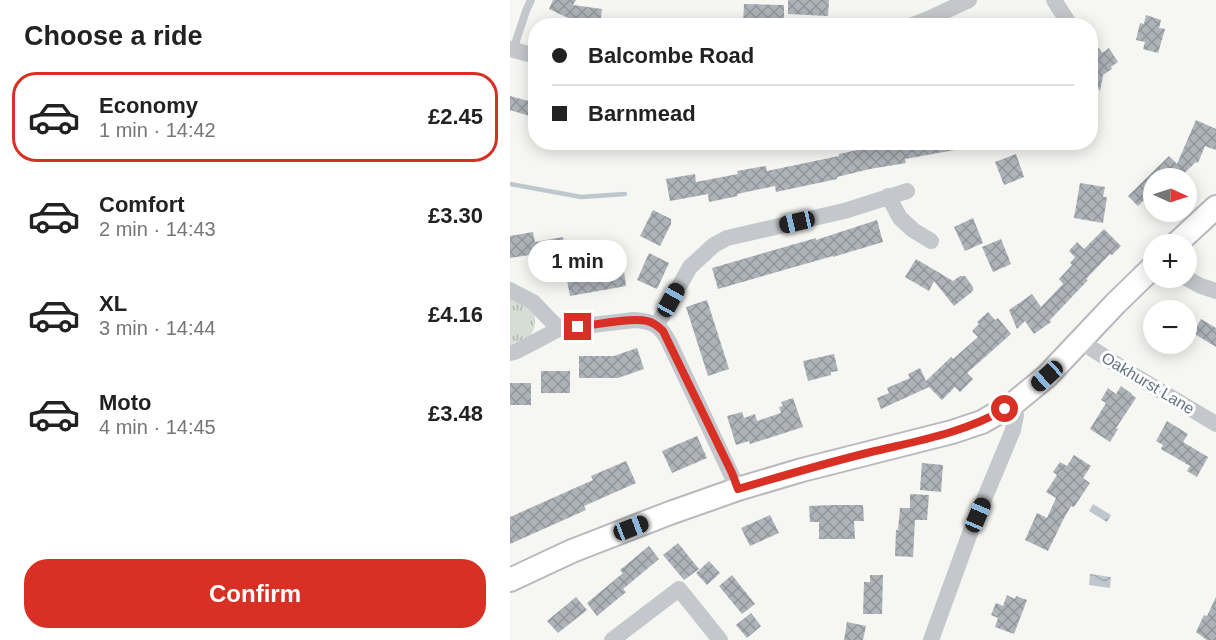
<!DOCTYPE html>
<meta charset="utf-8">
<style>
body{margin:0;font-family:Helvetica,sans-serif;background:#f6f6f6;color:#222;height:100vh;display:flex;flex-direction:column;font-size:22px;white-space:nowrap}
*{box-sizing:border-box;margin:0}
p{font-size:20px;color:#767676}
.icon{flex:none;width:33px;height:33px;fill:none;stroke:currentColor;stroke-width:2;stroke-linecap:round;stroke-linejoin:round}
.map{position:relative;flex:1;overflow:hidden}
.details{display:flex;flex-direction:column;background:#fff;width:510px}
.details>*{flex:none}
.hud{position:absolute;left:18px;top:18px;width:570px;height:132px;border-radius:24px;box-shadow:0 3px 15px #0003;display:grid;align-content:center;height:132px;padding:0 24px;background:#fff}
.needle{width:39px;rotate:93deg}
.fabs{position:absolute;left:633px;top:168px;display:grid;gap:12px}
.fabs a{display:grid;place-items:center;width:54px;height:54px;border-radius:50%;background:#fff;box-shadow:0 3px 15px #0003;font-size:30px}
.end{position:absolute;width:27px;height:27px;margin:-14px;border:8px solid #d93025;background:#fff;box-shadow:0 0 0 3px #fff}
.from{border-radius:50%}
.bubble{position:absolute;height:42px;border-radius:21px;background:#fff;box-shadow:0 3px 15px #0003;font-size:20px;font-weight:600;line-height:42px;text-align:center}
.car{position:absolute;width:18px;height:36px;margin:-18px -9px;border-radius:8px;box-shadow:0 0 4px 2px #0007;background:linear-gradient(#222 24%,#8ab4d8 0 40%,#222 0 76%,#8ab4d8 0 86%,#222 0)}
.hud b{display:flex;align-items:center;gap:21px;height:57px;font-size:22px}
.hud b+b{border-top:2px solid #e0e0e0}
.hud i{width:15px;height:15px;background:#222}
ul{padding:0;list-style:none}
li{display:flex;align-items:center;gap:18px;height:90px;margin:0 12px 9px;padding:0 12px;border:3px solid transparent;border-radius:24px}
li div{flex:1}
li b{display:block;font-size:22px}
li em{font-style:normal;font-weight:600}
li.on{border-color:#d93025}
li>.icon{width:54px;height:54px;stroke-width:1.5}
h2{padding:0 24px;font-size:27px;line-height:72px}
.button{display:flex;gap:12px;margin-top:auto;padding:12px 24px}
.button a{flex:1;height:69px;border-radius:24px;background:#d93025;color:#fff;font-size:24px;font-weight:600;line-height:69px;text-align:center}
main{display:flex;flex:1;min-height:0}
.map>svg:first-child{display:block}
.grass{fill:url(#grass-tufts)}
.water{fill:url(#water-waves)}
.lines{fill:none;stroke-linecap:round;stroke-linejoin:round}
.stream{stroke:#bfc7ce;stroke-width:4.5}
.building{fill:url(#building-cross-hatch)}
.secondary-casing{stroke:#b6babf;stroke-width:26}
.lane{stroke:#c4c7cb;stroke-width:8}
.street{stroke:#c4c7cb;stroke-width:16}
.secondary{stroke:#fff;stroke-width:22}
.route{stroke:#d93025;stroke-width:8}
.labels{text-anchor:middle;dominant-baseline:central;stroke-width:6;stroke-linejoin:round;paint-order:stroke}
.street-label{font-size:16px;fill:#667283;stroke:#fff}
</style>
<main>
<section class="details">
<h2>Choose a ride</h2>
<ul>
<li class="on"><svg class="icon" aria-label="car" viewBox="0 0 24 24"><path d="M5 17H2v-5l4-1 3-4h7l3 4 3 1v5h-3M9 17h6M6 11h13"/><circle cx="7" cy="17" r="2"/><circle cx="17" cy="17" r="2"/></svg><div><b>Economy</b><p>1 min · 14:42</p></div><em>£2.45</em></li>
<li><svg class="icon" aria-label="car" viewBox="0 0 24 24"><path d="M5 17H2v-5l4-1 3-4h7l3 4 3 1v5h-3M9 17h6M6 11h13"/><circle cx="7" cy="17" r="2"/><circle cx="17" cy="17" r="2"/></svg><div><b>Comfort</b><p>2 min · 14:43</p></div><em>£3.30</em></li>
<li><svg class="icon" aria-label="car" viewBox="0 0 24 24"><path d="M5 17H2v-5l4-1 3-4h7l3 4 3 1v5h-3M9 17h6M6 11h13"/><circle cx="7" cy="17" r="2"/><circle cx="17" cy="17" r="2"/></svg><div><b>XL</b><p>3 min · 14:44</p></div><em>£4.16</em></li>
<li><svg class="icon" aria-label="car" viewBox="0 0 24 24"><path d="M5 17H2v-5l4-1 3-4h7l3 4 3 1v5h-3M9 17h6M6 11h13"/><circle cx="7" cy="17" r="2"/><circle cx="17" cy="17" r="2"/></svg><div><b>Moto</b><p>4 min · 14:45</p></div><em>£3.48</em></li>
</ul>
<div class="button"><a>Confirm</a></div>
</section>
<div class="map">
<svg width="706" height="640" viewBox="0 0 706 640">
<defs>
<pattern id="grass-tufts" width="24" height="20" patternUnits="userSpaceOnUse" patternTransform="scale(1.5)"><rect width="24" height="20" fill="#d6ddd4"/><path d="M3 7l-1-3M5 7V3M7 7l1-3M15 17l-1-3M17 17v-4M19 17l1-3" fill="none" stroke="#b1b8b1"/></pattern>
<pattern id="water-waves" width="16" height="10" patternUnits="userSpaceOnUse" patternTransform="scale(1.5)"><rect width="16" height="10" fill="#bfc7ce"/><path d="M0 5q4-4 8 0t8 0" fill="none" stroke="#9fa6ad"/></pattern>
<pattern id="building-cross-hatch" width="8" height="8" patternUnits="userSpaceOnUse" patternTransform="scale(1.5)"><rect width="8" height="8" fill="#adb3b9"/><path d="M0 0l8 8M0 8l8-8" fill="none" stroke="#91969c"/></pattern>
</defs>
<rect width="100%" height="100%" fill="#f6f6f3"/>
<path class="grass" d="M0,296L25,313C26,336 20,338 0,344Z"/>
<path class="water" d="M583,504L601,515L597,522L579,511Z
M580,574L601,577L600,588L579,585Z"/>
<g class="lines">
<path class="stream" d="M0,184L71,197L115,194"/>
</g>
<path class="building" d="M43,0H66L63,5L92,9L90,26H69V23L39,9Z
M278,0H319L318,16L278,14Z
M234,4L274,5V25L233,24Z
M636,15L651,20L649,28L655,29L648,53L633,49L635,42L626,40L630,23L634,24Z
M589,48L592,53L599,48L608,62L601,67L602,69L593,75L590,91L580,76V53Z
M0,96L26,103V118L0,110Z
M686,120L706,129V150L695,146L688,163L686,162L669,178H644V190L628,206L618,196L659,156L667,164Z
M384,142H450V149L395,159L396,163L360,169L327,177V179L266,192L265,186L227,194L228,196L199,202L198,194L160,201L156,179L185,174L186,182L228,174L227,171L256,166L257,171L329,156V154Z
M506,154L514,177L494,185L485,162Z
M570,183L595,187L593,197H597L593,223L564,218Z
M143,210L161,219V224L150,246L130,236Z
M463,218L473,243L455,251L444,227Z
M367,220L373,242L323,257V256L208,289L202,268L306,238V240Z
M594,229L611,246L602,255L600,254L576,279L578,280L540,320L541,322L524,334L515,321L507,329L499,310L522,294L531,307L553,284L549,279L562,265L560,263L565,257L559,251L567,242L574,249Z
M23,232L25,242L53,237L57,259L28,264L25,248L26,254L0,258V236Z
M491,239L501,264L483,272L472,247Z
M139,253L159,263L147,289L127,280Z
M406,259L443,281L450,276H455L463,287V291L444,306L424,281L419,291L395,277Z
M113,264L116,286L60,296L56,275Z
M197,300L219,369L198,376L176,307Z
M478,312L485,320L488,318L501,334L457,373L463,379L450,392L445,387L432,400L419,387L371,409L367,398L379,393L377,388L400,378L398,374L410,368L416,381L441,357L443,359L468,337L462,331L469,324L467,322Z
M691,319L706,328V347L683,333Z
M127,348L134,369L108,378H69V356H104Z
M324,354L328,371L321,372V375L298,381L293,361Z
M31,371H60V393H31Z
M0,383H21V405H0Z
M611,386L622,394V395L626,398L606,428L608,429L600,442L580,429L596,403L591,400L598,388L606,394Z
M283,398L293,427L240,444L239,441L226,445L217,416L232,412L234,418L245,414L247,421L271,413L269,407L273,406L271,402Z
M657,421L678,434L673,442L698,457L687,477L677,471L680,466L651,449L653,445L646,441Z
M187,436L197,458L162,473L152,451Z
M564,455L581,466L573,478L580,483L564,507L561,506L553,520L538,551L515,540L527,513L537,518L546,498L536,492L547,475L543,472L550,462L557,466Z
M116,461L126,483L74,506L76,510L0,544V517L83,480L81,476Z
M412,463L433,465L431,492L410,490Z
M400,494L419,495L417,520H405L403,557L385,556L386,530H388L390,508H400Z
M323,505H353L354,521H344L345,539H309V522H300L299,506Z
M260,515L269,533L240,546L231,528Z
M168,543L189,569L174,580L153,555Z
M139,546L149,559L113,589L116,592L87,616L77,603L113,573L110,570Z
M199,561L210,573L197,585L186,573Z
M222,575L245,604L232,614L209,586Z
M360,575H373L372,614H353L354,582H360Z
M497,595L505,599L506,596L517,600L504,634L485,627L488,618L481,615L486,603L493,606Z
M66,597L77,610L48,633L37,621Z
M706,597V640H697L686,632L694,615L697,616Z
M241,613L251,626L237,638L226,625Z
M337,622L356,626L353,640H334Z"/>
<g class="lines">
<g class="secondary-casing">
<path id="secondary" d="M666,244L706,207
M0,580L62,551L160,513L228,489L292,470L442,432L472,422L503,404L537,376L605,304L644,266"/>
</g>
<path class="lane" d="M3,50L16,11L21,0"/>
<path class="street" d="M544,0L558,22
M400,26L416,20L459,0
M0,49L26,56
M378,196L390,218L403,230L421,241
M676,278L691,286L706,291
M0,290L23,302L49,329L124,320C143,321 150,325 159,342L228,489
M147,325L180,267L204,245L217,238L334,211L397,191
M570,341L612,368L706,424
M0,353L7,351L49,329
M102,640L169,589L210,640
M421,640L460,533L503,430L506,415L503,404"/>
<use href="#secondary" class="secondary"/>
</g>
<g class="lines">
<path class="route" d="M68,327C84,325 122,317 137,321C143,322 148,326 153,331L222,473L228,489C272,476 316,463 361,452C407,441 454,433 495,409"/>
</g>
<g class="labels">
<g class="street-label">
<text transform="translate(638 383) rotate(31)">Oakhurst Lane</text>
</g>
</g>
</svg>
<div class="fabs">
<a><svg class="needle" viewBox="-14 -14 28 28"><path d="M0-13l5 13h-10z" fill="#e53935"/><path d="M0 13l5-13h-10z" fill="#767676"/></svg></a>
<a>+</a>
<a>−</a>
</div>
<i class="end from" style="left:495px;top:409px"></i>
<i class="end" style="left:68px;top:327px"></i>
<div class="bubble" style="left:18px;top:240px;width:99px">1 min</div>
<i class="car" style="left:287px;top:222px;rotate:257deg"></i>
<i class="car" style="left:161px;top:300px;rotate:29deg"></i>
<i class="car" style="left:537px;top:376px;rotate:228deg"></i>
<i class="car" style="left:468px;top:515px;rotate:23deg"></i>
<i class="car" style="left:121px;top:528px;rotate:69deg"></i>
<div class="hud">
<b><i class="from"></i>Balcombe Road</b>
<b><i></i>Barnmead</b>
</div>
</div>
</main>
